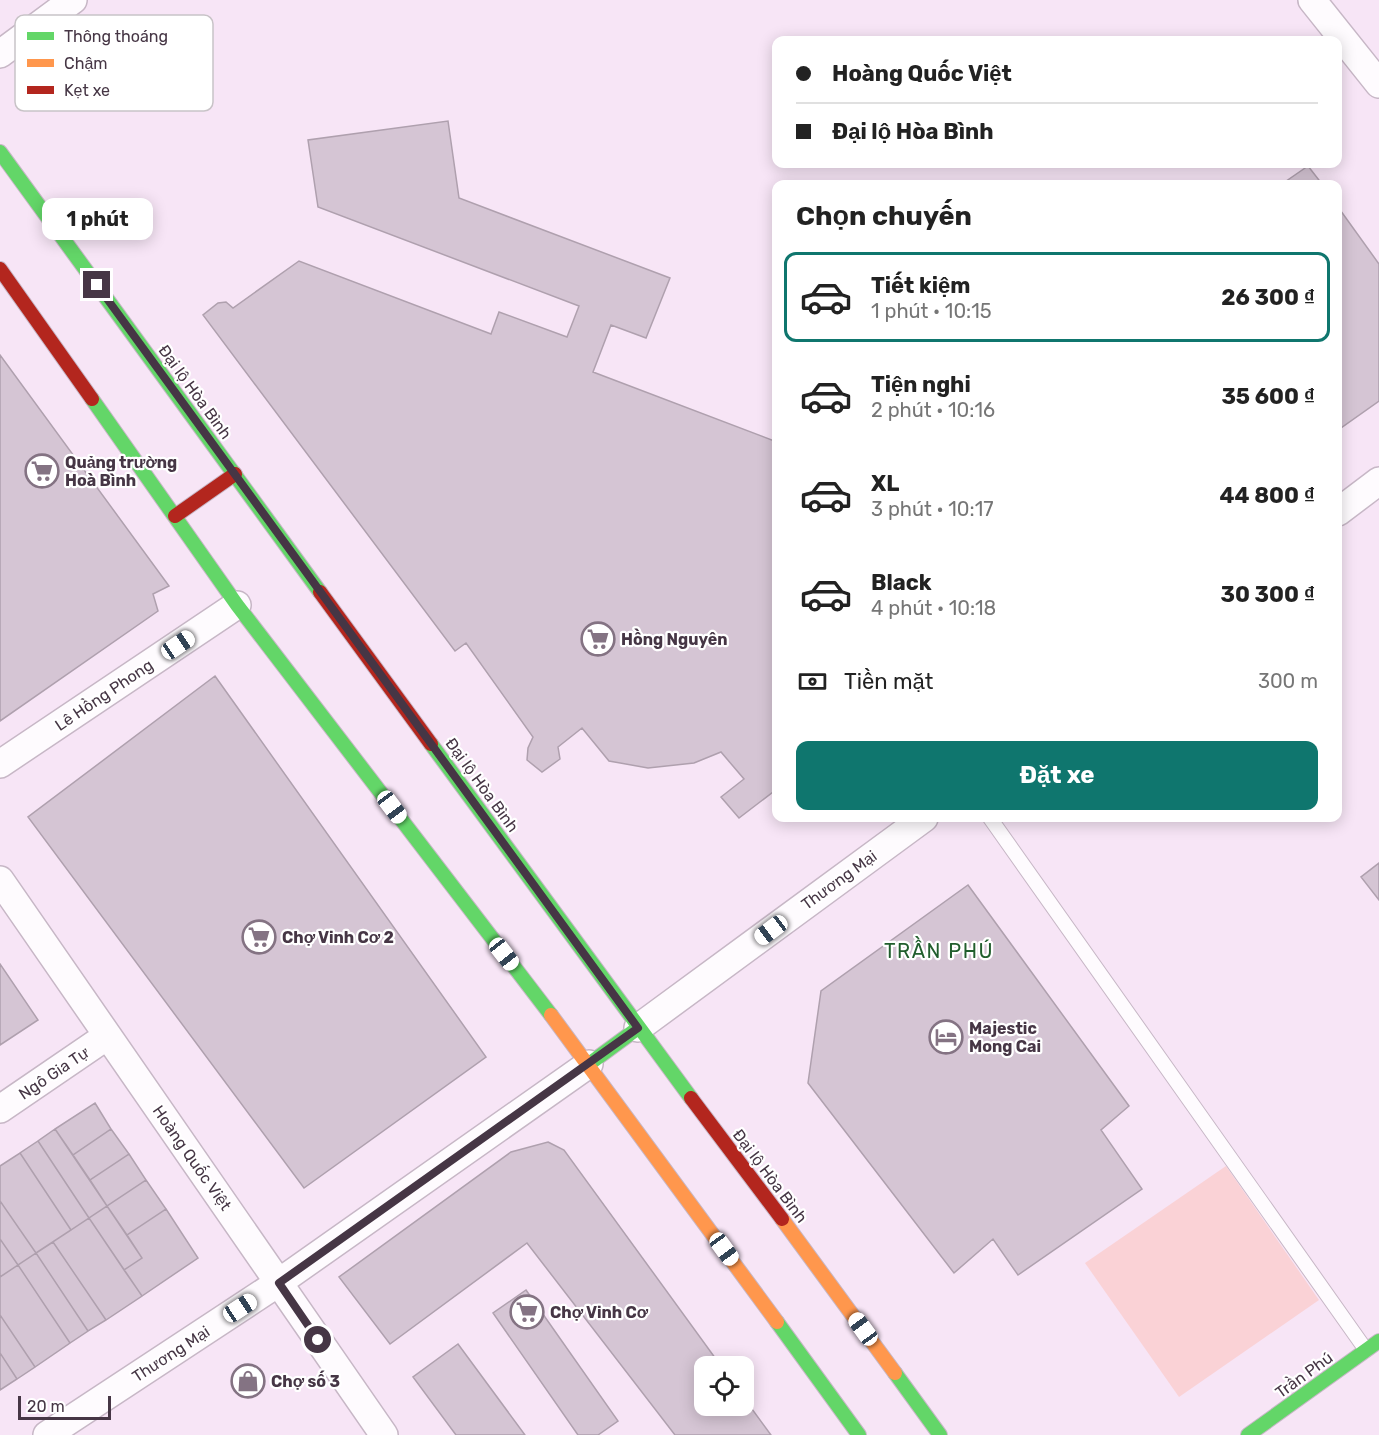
<!DOCTYPE html>
<html lang="vi">
<meta charset="utf-8">
<style>
body{margin:0;font-family:Rubik,sans-serif;background:#f6f6f6;color:#222;height:100vh;display:flex;flex-direction:column;font-size:22px;white-space:nowrap}
*{box-sizing:border-box;margin:0}
p{font-size:20px;color:#767676}
.icon{flex:none;width:33px;height:33px;fill:none;stroke:currentColor;stroke-width:2;stroke-linecap:round;stroke-linejoin:round}
.map{position:relative;flex:1;overflow:hidden}
.details{position:absolute;left:772px;top:180px;width:570px;height:642px;display:flex;flex-direction:column;background:#fff;border-radius:12px;box-shadow:0 3px 15px #0003}
.details>*{flex:none}
.guide{position:absolute;left:772px;top:36px;width:570px;height:132px;border-radius:12px;box-shadow:0 3px 15px #0003;display:grid;align-content:center;height:132px;padding:0 24px;background:#fff}
.fabs{position:absolute;left:694px;top:1356px;display:grid;gap:12px}
.fabs a{display:grid;place-items:center;width:60px;height:60px;border-radius:12px;background:#fff;box-shadow:0 3px 15px #0003;font-size:30px}
.scale{position:absolute;left:18px;bottom:15px;width:93px;box-sizing:border-box;padding-left:6px;border:3px solid #463645;border-top:0;font-size:16px;line-height:21px;white-space:nowrap;color:#463645;-webkit-text-stroke:4px #fff;paint-order:stroke}
.end{position:absolute;width:27px;height:27px;margin:-14px;border:8px solid #463645;background:#fff;box-shadow:0 0 0 3px #fff}
.from{border-radius:50%}
.bubble{position:absolute;height:42px;border-radius:12px;background:#fff;box-shadow:0 3px 15px #0003;font-size:20px;font-weight:700;line-height:42px;text-align:center}
.car{position:absolute;width:18px;height:36px;margin:-18px -9px;border-radius:8px;box-shadow:0 0 4px 2px #0007;background:linear-gradient(#fff 24%,#345 0 40%,#fff 0 76%,#345 0 86%,#fff 0)}
.guide b{display:flex;align-items:center;gap:21px;height:57px;font-size:22px}
.guide b+b{border-top:2px solid #e0e0e0}
.guide i{width:15px;height:15px;background:#222}
ul{padding:0;list-style:none}
li{display:flex;align-items:center;gap:18px;height:90px;margin:0 12px 9px;padding:0 12px;border:3px solid transparent;border-radius:12px}
li div{flex:1}
li b{display:block;font-size:22px}
li em{font-style:normal;font-weight:700}
li.active{border-color:#0f766e}
li>.icon{width:54px;height:54px;stroke-width:1.5}
h2{padding:0 24px;font-size:27px;line-height:72px}
.pay{display:flex;align-items:center;gap:15px;height:66px;padding:0 24px;font-size:22px}
.pay p{margin-inline-start:auto}
.primary-button{display:flex;gap:12px;margin-top:auto;padding:12px 24px}
.primary-button a{flex:1;height:69px;border-radius:12px;background:#0f766e;color:#fff;font-size:24px;font-weight:700;line-height:69px;text-align:center}
.map>svg:first-child{display:block}
.green{fill:#fad2d6}
.building{fill:#d5c5d4;stroke:#afa0ae;stroke-width:1.5}
.lines{fill:none;stroke-linecap:round;stroke-linejoin:round}
.lane-casing{stroke:#c7b7c6;stroke-width:16}
.street-casing{stroke:#c7b7c6;stroke-width:30}
.fast-casing{stroke:#c7b7c6;stroke-width:16}
.slow-casing{stroke:#c7b7c6;stroke-width:16}
.jam-casing{stroke:#c7b7c6;stroke-width:16}
.lane{stroke:#fefbfe;stroke-width:14}
.street{stroke:#fefbfe;stroke-width:27}
.fast{stroke:#63d668;stroke-width:14}
.slow{stroke:#ff974d;stroke-width:14}
.jam{stroke:#b3261e;stroke-width:14}
.route{stroke:#463645;stroke-width:8}
.labels{text-anchor:middle;dominant-baseline:central;stroke-width:4.5;stroke-linejoin:round;paint-order:stroke}
.street-label{font-size:16px;fill:#463645;stroke:#fff}
.poi-label{font-size:16px;font-weight:bold;fill:#463645;stroke:#fff;text-anchor:start}
.quarter-label{font-size:20px;letter-spacing:1.5px;fill:#215e2d;stroke:#fff}
.key{fill:#fff;stroke:#c8c3c7;stroke-width:1.5}
.key-label{font-size:16px;fill:#463645}
</style>
<div class="map">
<svg width="1379" height="1435" viewBox="0 0 1379 1435">
<rect width="100%" height="100%" fill="#f7e5f6"/>
<path class="green" d="M1226,1166L1319,1300L1179,1397L1085,1263Z"/>
<path class="building" d="M448,121L459,198L670,278L646,338L611,325L593,372L777,442V789L739,818L721,797L744,779L721,752L694,763L648,768L609,761L582,728L558,747L560,759L542,772L527,760L528,748L533,737L466,643L455,651L203,315L218,303L226,302L233,308L299,261L491,334L499,312L567,337L579,306L318,207L308,140Z
M1308,166L1322,184H1282Z
M1338,207L1379,264V401L1338,430Z
M0,355L169,586L153,594L158,611L0,721Z
M215,676L486,1057L304,1188L28,817Z
M1379,863V900L1361,877Z
M968,885L1129,1106L1101,1130L1142,1189L1018,1275L993,1239L954,1273L808,1083L821,991Z
M0,964L38,1020L0,1045Z
M95,1103L111,1129L73,1155L55,1129Z
M55,1129L107,1206L89,1218L38,1141Z
M111,1129L129,1154L90,1180L73,1155Z
M38,1141L89,1218L71,1230L20,1153Z
M548,1142L564,1150L721,1366H705V1406H744V1398L771,1435H675L527,1243L390,1344L339,1277L511,1152Z
M20,1153L71,1230L36,1253L0,1201V1166Z
M129,1154L146,1180L107,1206L90,1180Z
M146,1180L166,1209L127,1235L107,1206Z
M0,1201L36,1253L18,1265L0,1239Z
M107,1206L142,1258L124,1270L89,1218Z
M166,1209L198,1258L142,1296L124,1270L142,1258L127,1235Z
M89,1218L142,1296L106,1320L53,1242Z
M0,1239L18,1265L0,1277Z
M53,1242L106,1320L88,1331L36,1253Z
M36,1253L88,1331L70,1343L18,1265Z
M18,1265L70,1343L35,1367L0,1315V1277Z
M526,1290L618,1421L598,1435H578L493,1313Z
M0,1315L35,1367L17,1379L0,1353Z
M458,1344L525,1435H456L413,1377Z
M0,1353L17,1379L0,1390Z"/>
<g class="lines">
<g class="lane-casing">
<path id="lane" d="M990,818L1366,1350"/>
</g>
<g class="street-casing">
<path id="street" d="M1312,0L1379,84
M0,54L73,0
M1338,512L1379,481
M0,764L237,605
M0,880L384,1435
M638,1028L924,818
M0,1109L107,1036
M47,1435L278,1283L589,1064"/>
</g>
<g class="fast-casing">
<path id="fast" d="M0,152L320,592
M92,399L237,605L551,1015
M431,744L691,1098
M589,1064L638,1028
M777,1322L859,1435
M895,1373L940,1435
M1248,1435L1379,1341"/>
</g>
<g class="slow-casing">
<path id="slow" d="M551,1015L777,1322
M782,1219L895,1373"/>
</g>
<g class="jam-casing">
<path id="jam" d="M0,269L92,399
M175,516L235,474
M320,592L431,744
M691,1098L782,1219"/>
</g>
<use href="#lane" class="lane"/>
<use href="#street" class="street"/>
<use href="#fast" class="fast"/>
<use href="#slow" class="slow"/>
<use href="#jam" class="jam"/>
</g>
<g class="lines">
<path class="route" d="M97,285L638,1028L279,1283L318,1340"/>
</g>
<defs>
<g id="supermarket-ring" transform="scale(1.725)"><circle r="9.5" fill="#fff" stroke="#847383" stroke-width="1.5"/><path d="M-6-5.5h2.5l.6 2H6L4.5 2H-2.5L-4.4-4H-6ZM-1.5 3.2a1.3 1.3 0 1 0 .1 0ZM3 3.2a1.3 1.3 0 1 0 .1 0Z" fill="#847383"/></g>
<g id="hotel-ring" transform="scale(1.725)"><circle r="9.5" fill="#fff" stroke="#847383" stroke-width="1.5"/><path d="M-6-4.5h1.5V1H6V5H4.5V3h-9V5H-6ZM-4 0a1.8 1.8 0 1 1 3.6 0ZM.5 0V-2.5h3Q6-2.5 6 0Z" fill="#847383"/></g>
<g id="shop-ring" transform="scale(1.725)"><circle r="9.5" fill="#fff" stroke="#847383" stroke-width="1.5"/><path d="M-5-2.5h2.3a2.7 3.5 0 0 1 5.4 0H5L5.5 6h-11ZM-1.5-2.5h3a1.5 2.3 0 0 0-3 0Z" fill="#847383"/></g>
</defs>
<g fill-rule="evenodd">
<use href="#supermarket-ring" x="42" y="471"/>
<use href="#supermarket-ring" x="598" y="639"/>
<use href="#supermarket-ring" x="259" y="937"/>
<use href="#hotel-ring" x="946" y="1037"/>
<use href="#supermarket-ring" x="527" y="1312"/>
<use href="#shop-ring" x="248" y="1381"/>
</g>
<g class="labels">
<g class="street-label">
<text transform="translate(195 392) rotate(54)">Đại lộ Hòa Bình</text>
<text transform="translate(104 695) rotate(-34)">Lê Hồng Phong</text>
<text transform="translate(482 785) rotate(54)">Đại lộ Hòa Bình</text>
<text transform="translate(839 880) rotate(-36)">Thương Mại</text>
<text transform="translate(54 1073) rotate(-34)">Ngô Gia Tự</text>
<text transform="translate(192 1158) rotate(55)">Hoàng Quốc Việt</text>
<text transform="translate(770 1176) rotate(53)">Đại lộ Hòa Bình</text>
<text transform="translate(171 1354) rotate(-33)">Thương Mại</text>
<text transform="translate(1304 1375) rotate(-36)">Trần Phú</text>
</g>
<g class="poi-label">
<text x="65" y="462">Quảng trường<tspan x="65" dy="18">Hoà Bình</tspan></text>
<text x="621" y="639">Hồng Nguyên</text>
<text x="282" y="937">Chợ Vinh Cơ 2</text>
<text x="969" y="1028">Majestic<tspan x="969" dy="18">Mong Cai</tspan></text>
<text x="550" y="1312">Chợ Vinh Cơ</text>
<text x="271" y="1381">Chợ số 3</text>
</g>
<g class="quarter-label">
<text x="939" y="951">TRẦN PHÚ</text>
</g>
</g>
<rect x="15" y="15" width="198" height="96" rx="9" class="key"/>
<rect x="27" y="32" width="27" height="8" fill="#63d668"/>
<rect x="27" y="59" width="27" height="8" fill="#ff974d"/>
<rect x="27" y="86" width="27" height="8" fill="#b3261e"/>
<g class="key-label">
<text x="64" y="42">Thông thoáng</text>
<text x="64" y="69">Chậm</text>
<text x="64" y="96">Kẹt xe</text>
</g>
</svg>
<div class="fabs">
<a><svg class="icon" aria-label="locate" viewBox="0 0 24 24"><circle cx="12" cy="12" r="6"/><path d="M12 2v4M12 18v4M2 12h4M18 12h4"/></svg></a>
</div>
<div class="scale">20 m</div>
<i class="end from" style="left:318px;top:1340px"></i>
<i class="end" style="left:97px;top:285px"></i>
<div class="bubble" style="left:42px;top:198px;width:111px">1 phút</div>
<i class="car" style="left:178px;top:645px;rotate:56deg"></i>
<i class="car" style="left:392px;top:807px;rotate:143deg"></i>
<i class="car" style="left:771px;top:930px;rotate:233deg"></i>
<i class="car" style="left:504px;top:954px;rotate:142deg"></i>
<i class="car" style="left:724px;top:1249px;rotate:144deg"></i>
<i class="car" style="left:240px;top:1308px;rotate:57deg"></i>
<i class="car" style="left:863px;top:1329px;rotate:324deg"></i>
<div class="guide">
<b><i class="from"></i>Hoàng Quốc Việt</b>
<b><i></i>Đại lộ Hòa Bình</b>
</div>
<section class="details">
<h2>Chọn chuyến</h2>
<ul>
<li class="active"><svg class="icon" aria-label="car" viewBox="0 0 24 24"><path d="M5 17H2v-5l4-1 3-4h7l3 4 3 1v5h-3M9 17h6M6 11h13"/><circle cx="7" cy="17" r="2"/><circle cx="17" cy="17" r="2"/></svg><div><b>Tiết kiệm</b><p>1 phút · 10:15</p></div><em>26 300 ₫</em></li>
<li><svg class="icon" aria-label="car" viewBox="0 0 24 24"><path d="M5 17H2v-5l4-1 3-4h7l3 4 3 1v5h-3M9 17h6M6 11h13"/><circle cx="7" cy="17" r="2"/><circle cx="17" cy="17" r="2"/></svg><div><b>Tiện nghi</b><p>2 phút · 10:16</p></div><em>35 600 ₫</em></li>
<li><svg class="icon" aria-label="car" viewBox="0 0 24 24"><path d="M5 17H2v-5l4-1 3-4h7l3 4 3 1v5h-3M9 17h6M6 11h13"/><circle cx="7" cy="17" r="2"/><circle cx="17" cy="17" r="2"/></svg><div><b>XL</b><p>3 phút · 10:17</p></div><em>44 800 ₫</em></li>
<li><svg class="icon" aria-label="car" viewBox="0 0 24 24"><path d="M5 17H2v-5l4-1 3-4h7l3 4 3 1v5h-3M9 17h6M6 11h13"/><circle cx="7" cy="17" r="2"/><circle cx="17" cy="17" r="2"/></svg><div><b>Black</b><p>4 phút · 10:18</p></div><em>30 300 ₫</em></li>
</ul>
<div class="pay"><svg class="icon" aria-label="cash" viewBox="0 0 24 24"><path d="M3 7h18v10H3z"/><circle cx="12" cy="12" r="2"/></svg>Tiền mặt<p>300 m</p></div>
<div class="primary-button"><a>Đặt xe</a></div>
</section>
</div>
